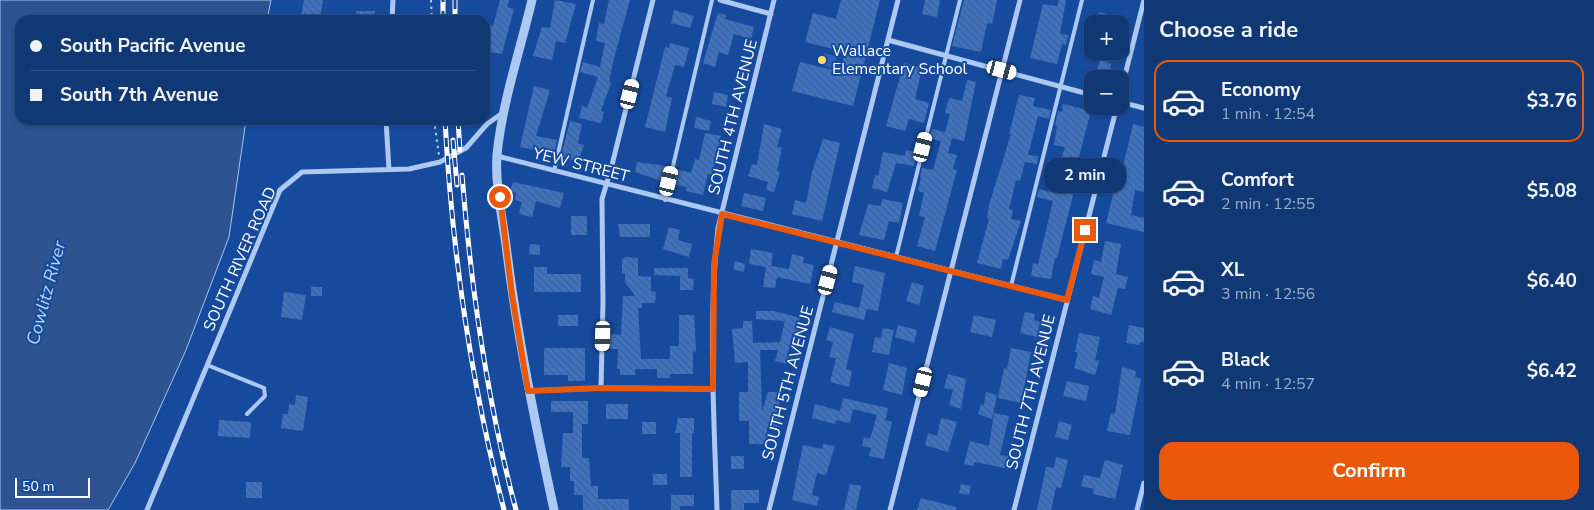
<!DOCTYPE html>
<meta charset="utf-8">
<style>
body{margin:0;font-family:"Nunito Sans",sans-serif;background:#1e437d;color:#f1f3f6;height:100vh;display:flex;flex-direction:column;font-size:19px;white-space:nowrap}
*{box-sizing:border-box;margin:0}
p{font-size:16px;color:#9cacc5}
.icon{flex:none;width:28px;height:28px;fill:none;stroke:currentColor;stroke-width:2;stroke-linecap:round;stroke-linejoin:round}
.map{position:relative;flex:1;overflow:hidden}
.panel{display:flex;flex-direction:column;background:#103875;width:450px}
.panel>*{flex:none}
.guide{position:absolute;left:15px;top:15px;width:475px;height:110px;border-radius:15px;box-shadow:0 1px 4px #0004,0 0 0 1px #305287;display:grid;align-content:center;height:110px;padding:0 15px;background:#103875}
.controls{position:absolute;left:1084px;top:15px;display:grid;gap:10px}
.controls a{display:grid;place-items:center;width:45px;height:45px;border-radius:10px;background:#103875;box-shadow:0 1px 4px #0004,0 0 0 1px #305287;font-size:25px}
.scale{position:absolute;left:15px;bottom:12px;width:75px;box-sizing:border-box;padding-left:5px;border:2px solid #fff;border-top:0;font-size:14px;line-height:18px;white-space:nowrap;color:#fff;-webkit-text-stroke:4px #164a9c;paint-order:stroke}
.end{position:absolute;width:22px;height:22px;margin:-11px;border:6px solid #ea580c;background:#fff;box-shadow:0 0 0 2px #fff}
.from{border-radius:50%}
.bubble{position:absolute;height:35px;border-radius:15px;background:#103875;box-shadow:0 1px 4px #0004,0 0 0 1px #305287;font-size:16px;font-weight:700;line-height:35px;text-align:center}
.car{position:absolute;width:15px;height:30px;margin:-15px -8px;border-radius:6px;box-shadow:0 0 4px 1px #0007;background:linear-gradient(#fff 24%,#345 0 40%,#fff 0 76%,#345 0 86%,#fff 0)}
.guide b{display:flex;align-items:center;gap:18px;height:48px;font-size:19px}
.guide b+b{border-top:1px solid #305287}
.guide i{width:12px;height:12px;background:#f1f3f6}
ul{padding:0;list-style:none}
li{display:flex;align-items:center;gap:15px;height:82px;margin:0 10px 8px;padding:0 5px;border:2px solid transparent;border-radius:15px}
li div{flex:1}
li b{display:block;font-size:19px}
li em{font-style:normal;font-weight:700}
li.current{border-color:#ea580c}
li>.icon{width:45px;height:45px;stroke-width:1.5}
h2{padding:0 15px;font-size:22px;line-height:60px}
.action{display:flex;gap:10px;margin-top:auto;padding:10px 15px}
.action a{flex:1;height:58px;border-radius:15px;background:#ea580c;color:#fff;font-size:20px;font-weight:700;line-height:58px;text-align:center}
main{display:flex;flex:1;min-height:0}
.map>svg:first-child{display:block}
.green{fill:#2963ba}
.water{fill:#2d5390;stroke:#9fc3f5}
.building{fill:url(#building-back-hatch)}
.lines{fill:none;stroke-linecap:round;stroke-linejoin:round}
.path{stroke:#acc9f3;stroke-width:2;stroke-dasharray:2.5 4;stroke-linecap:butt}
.service{stroke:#acc9f3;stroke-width:4}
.minor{stroke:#acc9f3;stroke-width:5}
.tertiary{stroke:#acc9f3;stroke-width:9}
.rail-casing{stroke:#fff;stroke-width:5}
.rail{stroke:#164a9c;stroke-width:3;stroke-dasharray:9;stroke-linecap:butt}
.route{stroke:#ea580c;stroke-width:6}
.poi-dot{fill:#ffdc6e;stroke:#164a9c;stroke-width:2}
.labels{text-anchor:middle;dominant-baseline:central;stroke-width:4;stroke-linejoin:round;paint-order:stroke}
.poi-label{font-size:16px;fill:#fff;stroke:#164a9c;text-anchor:start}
.street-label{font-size:16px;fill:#fff;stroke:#164a9c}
.water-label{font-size:18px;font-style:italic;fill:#b9d3f9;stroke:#164a9c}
</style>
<main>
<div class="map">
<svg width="1144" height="510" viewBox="0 0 1144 510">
<defs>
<pattern id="building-back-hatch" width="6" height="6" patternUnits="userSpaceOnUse" patternTransform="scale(1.25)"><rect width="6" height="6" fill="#3e73c3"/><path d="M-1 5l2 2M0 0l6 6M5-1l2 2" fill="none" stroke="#456088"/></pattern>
</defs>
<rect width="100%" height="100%" fill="#164a9c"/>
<path class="green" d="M824,53L837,56L834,68L821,65Z"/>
<path class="water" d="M0,0H271L267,20H20V120H246L229,237L186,350L135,463L108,510H0Z"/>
<path class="building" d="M304,0H323L320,20H300Z
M500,0H509L507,7L514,9L502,54L485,51L487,25L493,26Z
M555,0L576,4L565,43L556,41L552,60L533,56L542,27L550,28Z
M609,0H630L614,58L609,82L611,83L601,111L604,112L601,123L579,118L582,106L587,108L598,77L580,72L583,62L600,67L605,43L596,41L599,23L604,24Z
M841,0H880L853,106L792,91L800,62L840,72L845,52L805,42L813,13L836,19Z
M925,0H940L937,17L922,14Z
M964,0H997L992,24L987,23L981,52L952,46Z
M1059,0H1066L1060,34L1068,35L1066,45L1062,44L1057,64L1030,58L1043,4L1057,6Z
M674,10L694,16L690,28L671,23Z
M356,11H375V20H356Z
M1099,12L1116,16L1114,24H1096Z
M718,13L726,15L725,19L754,27L751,39L734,34L728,55L719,52L715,67L703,63Z
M670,43L689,48L684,67L675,65L666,96L672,98L665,132L645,127L665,47L669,48Z
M1101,51H1110L1107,63L1111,64L1108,79H1096Z
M904,63L922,68L915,99L929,103L924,123L909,119L905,131L886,126Z
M967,80L976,82L964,141L952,138L948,153L957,155L953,169L957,170L935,251L917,246L925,217L919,216L924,193L918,191L921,178H920L922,168L933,170L941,141L929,138L932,129L945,132L950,114L945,113L949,98L962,101Z
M534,86L550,90L536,136L557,140L554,154L520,147Z
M714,92L728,95L726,107L712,104Z
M1019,95L1035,98L1033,106L1051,110L1049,119L1038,116L1028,155L1038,156L1037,164L1025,162L1020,181L1016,180L1009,209L1013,210L1011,219L1021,221L1008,260L1003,259L1001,269L977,263L989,219L987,218L989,205L1011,134H1009Z
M1063,104L1091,111L1076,168L1070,166L1066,182L1076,184L1057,258H1055L1051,279L1031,276L1033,263L1038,264L1053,201L1037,197L1039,189L1050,192L1065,147L1054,145L1057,126H1055L1058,111L1062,112Z
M696,117L711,121L709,131L694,128Z
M570,121L582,124L578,143L584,145L578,162L561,156Z
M764,124L782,129L777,147L782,148L777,171L780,172L774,192L766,190L768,182L748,176L752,164L757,165Z
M1133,124L1144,127V192L1135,190L1131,215L1144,218V232L1106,223L1114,191L1117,192Z
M705,133L721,136L712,175L708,174L703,195L686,191L687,187L673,184L676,169L691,173L695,159L699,160Z
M823,139L840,143L822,221L792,214L795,200L806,203L812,172Z
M906,150L916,152L914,166L896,163L887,192L872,188L875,175L878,176L883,152L905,156Z
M637,162L666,166L669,168L665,182L635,172Z
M513,182L564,193L560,208L536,201L532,217L519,214L522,202L515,200L516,193L510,191Z
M744,193L766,198L763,211L741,206Z
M882,199L903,203L899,223L889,221L884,240L859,235L868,204L881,206Z
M571,216H587V235H571Z
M618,224H650V237H620Z
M669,227L680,230L678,240L692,244L689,257L663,249Z
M1105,241L1121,244L1116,274L1128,277L1125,289L1118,288L1111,315L1090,309L1093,296L1099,298L1104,277L1091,274L1094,260L1101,262Z
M530,244L540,245V255L529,254Z
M751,249L773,253L771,266L789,269L792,254L804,257L803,263L814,265L810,284L777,277L775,288L763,287L766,267L749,264Z
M625,257L638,258V276L651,277V291L656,292L655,303H642V308H638L641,359H670V346H679V315H694L696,352L693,351V374H670V378H657V369H635V375H620V369H617L618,349H610V334L621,335L623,296H635L625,282V274L622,273V260Z
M735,261L745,264L744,272L733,269Z
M855,266L885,273L878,311L867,309L864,320L832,312L835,302L859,308L864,285L852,282Z
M534,267H547V274H581V292H534Z
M654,268H688V278L694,279L693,290H680V276L654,275Z
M912,282L924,286L919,305L906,301Z
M311,287H322V296H311Z
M284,292L306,295L302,320L281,317Z
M756,311H774L800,318L797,327L800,328L798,337L792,336L788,353L799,356L796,366L775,361L778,350H760L762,411L768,392H779L780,427H767V444H749V421H739V392H748V362L735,363L732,329L743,328V321H752L753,343L780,342L785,321L756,319Z
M1025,312L1035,314L1034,320L1040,322L1037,337L1020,333Z
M558,315H578V326H558Z
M974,315L996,320L992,337L970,332Z
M898,325L917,330L914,343L895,337Z
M1129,325L1144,328V342H1140V345L1126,343Z
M830,327L854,334L846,369L852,371L849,387L830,382L836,358L829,357L833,342L826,340Z
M883,328L894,330L889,355L872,352L875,337L881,338Z
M1079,333L1100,337L1095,360L1099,361L1095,375L1074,368L1078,353L1075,352Z
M544,348H585V381H568V375H544Z
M1011,348L1031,352L1021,403L998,398L1004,368L1007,369Z
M889,363L907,368L902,395L883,390Z
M1122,367L1136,371L1135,377L1141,379L1130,435L1107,431L1111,413L1115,414Z
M948,374L966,379L961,409L949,405L953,390L944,388Z
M1067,381L1089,386L1086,401L1063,396Z
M986,392L997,395L992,419L978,414L981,404L984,405Z
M296,395L308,397L303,431L281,428L283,414H288L289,404L295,405Z
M843,398L888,408L885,420L892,422L884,459L869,456L871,448L862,446L864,437L870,439L877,415L853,409L850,423L836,420L835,424L812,418L815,404L840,411Z
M551,401H588V424H582V458H589L591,486H598V499H629V510H583V495H574V481H570V467H561L563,433H573V412H551Z
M606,404H628V419H606Z
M994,413L1009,416L1000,455L1008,456L1005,468L975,462L973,466L964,464L970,441L989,446Z
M678,418H694V433H692V477H680V433H675Z
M941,418L957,422L948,452L925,445L928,433L937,436Z
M219,420L251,422L250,438L218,436Z
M1059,421L1072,425L1068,440L1055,437Z
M642,422H656V434H642Z
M823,444L835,446L826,475L817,473L812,495L819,497L817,506L792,500L803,445L822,449Z
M731,456H744V469H731Z
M1056,457L1068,460L1061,488L1056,487L1051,510H1037L1046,467L1054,468Z
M1105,460L1123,465L1115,499L1093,494L1094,489L1081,486L1084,475L1100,478Z
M653,474H667V485H653Z
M246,482H262V498H246Z
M850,484L861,486L856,510H844Z
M961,484L971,486L969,495L959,493Z
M731,490H759V503H744V510H731Z
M671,495H694V506H680V510H671Z
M921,498L956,507V510H917Z"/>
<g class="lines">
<path class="path" d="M431,0L432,20
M434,120L439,155"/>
<path class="service" d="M554,171L593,0
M665,200L712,0
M896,257L960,0
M1011,286L1082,0
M207,365L264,388L265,396L247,414"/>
<path class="minor" d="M720,0L771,14
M392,20L393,0
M888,40L1092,95
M1120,95L1144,0
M1120,102L1144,108
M386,120L389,170
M497,156L1067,300
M601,388L603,302L602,199L611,169L653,0
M529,391L601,388L713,389
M147,510L280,190L302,172L409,169L440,162L466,148L487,124L504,112
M717,510C714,417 708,321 718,228L774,0
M769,510L898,0
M890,510L1020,0
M1014,510L1117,106
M1137,510L1144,483"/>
<path class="tertiary" d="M532,0C520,51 502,103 497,155C495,185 502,216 506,245C517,335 535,422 554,510"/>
<g class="rail-casing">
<path id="rail" d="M455,0V20
M443,20V0
M445,120C452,251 471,383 504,510
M458,120L460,150
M453,140L457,185
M462,175C471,288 487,401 516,510"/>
</g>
<use href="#rail" class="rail"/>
</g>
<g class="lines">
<path class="route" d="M500,197L512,295L528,391L601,388L713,389L714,264L722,214L1067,300L1085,230"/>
</g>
<circle class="poi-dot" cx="822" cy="60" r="5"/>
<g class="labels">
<g class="poi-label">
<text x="832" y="51">Wallace<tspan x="832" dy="18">Elementary School</tspan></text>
</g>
<g class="street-label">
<text transform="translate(733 117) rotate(-76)">SOUTH 4TH AVENUE</text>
<text transform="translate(581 165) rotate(14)">YEW STREET</text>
<text transform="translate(240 259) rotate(-66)">SOUTH RIVER ROAD</text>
<text transform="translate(788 383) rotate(-75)">SOUTH 5TH AVENUE</text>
<text transform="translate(1031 392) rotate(-76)">SOUTH 7TH AVENUE</text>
</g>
<g class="water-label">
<text transform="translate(46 293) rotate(-75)">Cowlitz River</text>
</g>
</g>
</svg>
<div class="controls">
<a>+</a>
<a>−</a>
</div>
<div class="scale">50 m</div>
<i class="end from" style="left:500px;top:197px"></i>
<i class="end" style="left:1085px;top:230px"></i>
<div class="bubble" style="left:1044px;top:158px;width:82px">2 min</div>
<i class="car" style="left:1002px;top:70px;rotate:105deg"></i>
<i class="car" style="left:630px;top:94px;rotate:14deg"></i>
<i class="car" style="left:923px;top:147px;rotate:14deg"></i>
<i class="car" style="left:669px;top:181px;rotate:13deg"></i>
<i class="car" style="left:828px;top:280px;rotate:15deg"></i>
<i class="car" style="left:603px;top:336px;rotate:182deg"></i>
<i class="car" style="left:923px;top:382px;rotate:194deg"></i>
<div class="guide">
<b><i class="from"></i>South Pacific Avenue</b>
<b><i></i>South 7th Avenue</b>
</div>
</div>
<section class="panel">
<h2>Choose a ride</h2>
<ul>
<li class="current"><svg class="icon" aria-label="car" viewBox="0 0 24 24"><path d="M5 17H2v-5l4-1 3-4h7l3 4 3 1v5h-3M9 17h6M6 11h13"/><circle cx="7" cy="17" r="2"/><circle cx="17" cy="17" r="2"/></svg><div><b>Economy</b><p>1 min · 12:54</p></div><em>$3.76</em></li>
<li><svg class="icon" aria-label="car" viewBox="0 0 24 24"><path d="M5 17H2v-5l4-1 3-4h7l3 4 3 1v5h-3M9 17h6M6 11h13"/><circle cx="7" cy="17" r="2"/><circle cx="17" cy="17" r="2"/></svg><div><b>Comfort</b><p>2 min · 12:55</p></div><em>$5.08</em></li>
<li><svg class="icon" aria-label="car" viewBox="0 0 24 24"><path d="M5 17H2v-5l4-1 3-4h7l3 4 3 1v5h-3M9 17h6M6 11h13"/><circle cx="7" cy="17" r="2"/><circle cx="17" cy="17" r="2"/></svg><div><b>XL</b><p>3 min · 12:56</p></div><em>$6.40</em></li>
<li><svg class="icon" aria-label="car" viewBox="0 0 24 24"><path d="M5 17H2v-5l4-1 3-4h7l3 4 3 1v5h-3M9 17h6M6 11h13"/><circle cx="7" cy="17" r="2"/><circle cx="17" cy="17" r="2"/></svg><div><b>Black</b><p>4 min · 12:57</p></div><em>$6.42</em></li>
</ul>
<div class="action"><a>Confirm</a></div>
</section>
</main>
